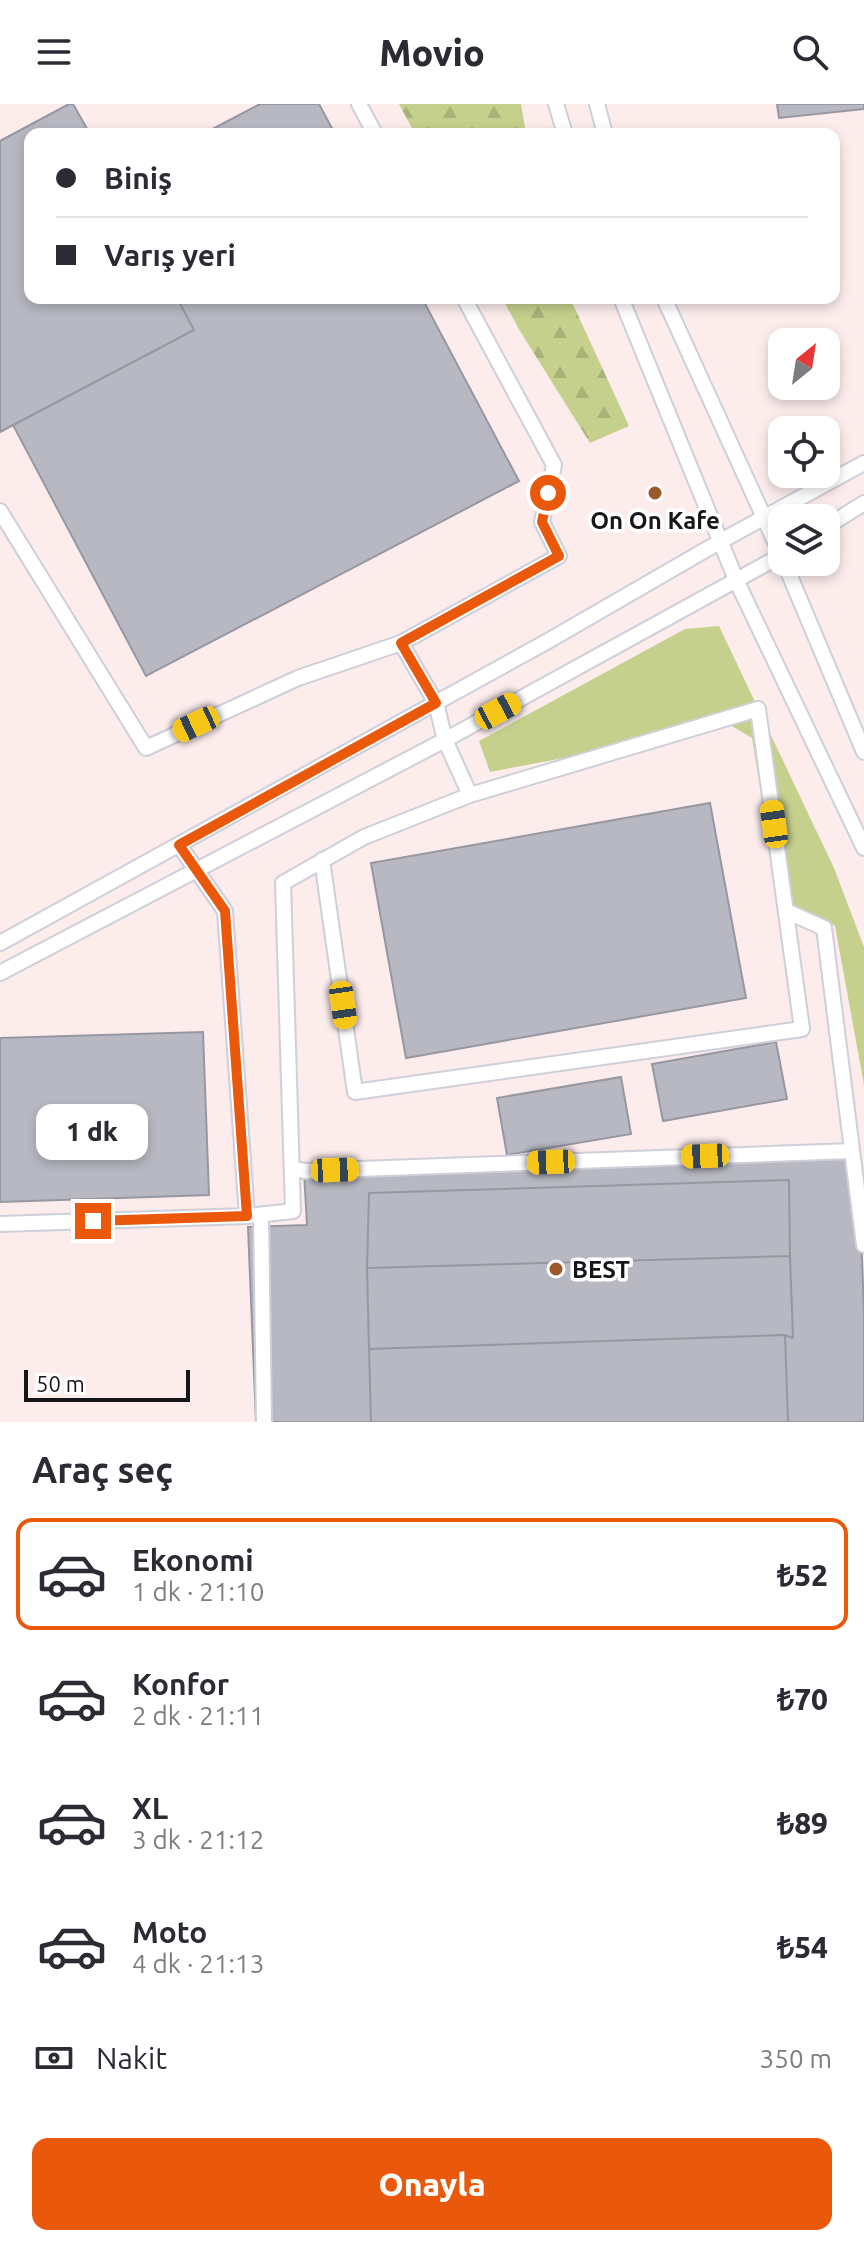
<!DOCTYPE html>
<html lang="tr">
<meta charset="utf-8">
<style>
body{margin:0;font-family:Ubuntu,sans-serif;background:#f7f7f7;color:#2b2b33;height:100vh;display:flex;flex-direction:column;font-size:30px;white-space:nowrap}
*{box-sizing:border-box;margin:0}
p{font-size:26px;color:#7c7c81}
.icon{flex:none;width:44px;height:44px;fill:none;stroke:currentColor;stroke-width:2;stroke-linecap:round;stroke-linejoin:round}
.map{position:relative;height:1318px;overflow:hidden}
.details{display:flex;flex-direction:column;background:#fff;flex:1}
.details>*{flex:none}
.banner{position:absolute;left:24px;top:24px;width:816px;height:176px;border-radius:16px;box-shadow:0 4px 12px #0003;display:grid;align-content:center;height:176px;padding:0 32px;background:#fff}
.needle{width:52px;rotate:30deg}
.fabs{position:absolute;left:768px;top:224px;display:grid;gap:16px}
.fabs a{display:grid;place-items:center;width:72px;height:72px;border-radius:16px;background:#fff;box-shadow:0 4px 12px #0003;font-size:40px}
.scale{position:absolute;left:24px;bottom:20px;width:166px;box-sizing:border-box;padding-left:8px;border:4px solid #16161a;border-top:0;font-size:22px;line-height:28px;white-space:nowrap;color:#16161a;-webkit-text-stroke:6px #fff;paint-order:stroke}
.end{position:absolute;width:36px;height:36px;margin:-18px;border:10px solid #ea580c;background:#fff;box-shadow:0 0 0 4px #fff}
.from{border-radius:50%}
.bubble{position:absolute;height:56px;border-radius:16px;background:#fff;box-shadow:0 4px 12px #0003;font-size:26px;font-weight:800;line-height:56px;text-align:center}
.car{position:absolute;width:24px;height:48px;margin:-24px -12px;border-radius:10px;box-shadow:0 0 6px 2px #0007;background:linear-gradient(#f5c518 24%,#345 0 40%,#f5c518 0 76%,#345 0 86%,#f5c518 0)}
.banner b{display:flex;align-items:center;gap:28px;height:76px;font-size:30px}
.banner b+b{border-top:2px solid #e1e1e2}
.banner i{width:20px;height:20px;background:#2b2b33}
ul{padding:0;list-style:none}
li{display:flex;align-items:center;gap:24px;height:112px;margin:0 16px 12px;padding:0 16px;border:4px solid transparent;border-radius:16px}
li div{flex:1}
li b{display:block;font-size:30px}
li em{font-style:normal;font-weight:800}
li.selected{border-color:#ea580c}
li>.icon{width:72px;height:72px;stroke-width:1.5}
h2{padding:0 32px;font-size:36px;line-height:96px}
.pay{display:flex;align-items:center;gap:20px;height:88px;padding:0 32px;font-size:30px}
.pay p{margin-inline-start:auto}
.cta{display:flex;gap:16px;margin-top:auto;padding:16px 32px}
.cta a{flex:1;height:92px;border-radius:16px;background:#ea580c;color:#fff;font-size:32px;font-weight:800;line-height:92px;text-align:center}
header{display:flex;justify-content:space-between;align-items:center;height:104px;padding:0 32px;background:#fff;font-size:36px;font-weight:800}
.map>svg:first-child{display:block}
.industrial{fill:#fcecec;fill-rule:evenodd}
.green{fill:#c6d08d}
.forest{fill:url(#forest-firs)}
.building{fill:#b8b8c3;stroke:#9797a1;stroke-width:2}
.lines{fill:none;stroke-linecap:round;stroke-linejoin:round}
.lane-casing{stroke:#cfcfda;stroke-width:18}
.lane{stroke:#fff;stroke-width:14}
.route{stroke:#ea580c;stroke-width:10}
.poi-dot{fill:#9c582a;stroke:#fff;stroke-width:3}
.labels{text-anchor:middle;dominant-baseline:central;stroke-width:7;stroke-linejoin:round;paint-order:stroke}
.poi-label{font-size:24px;font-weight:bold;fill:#16161a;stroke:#fff}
</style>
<header><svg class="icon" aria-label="menu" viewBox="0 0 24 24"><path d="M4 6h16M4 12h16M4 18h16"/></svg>Movio<svg class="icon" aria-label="search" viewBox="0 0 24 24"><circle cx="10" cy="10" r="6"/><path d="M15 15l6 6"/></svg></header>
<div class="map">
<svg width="864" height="1318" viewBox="0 0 864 1318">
<defs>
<pattern id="forest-firs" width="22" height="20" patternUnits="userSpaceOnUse" patternTransform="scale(2)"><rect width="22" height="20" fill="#c6d08d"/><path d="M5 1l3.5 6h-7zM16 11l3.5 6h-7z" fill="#a9b279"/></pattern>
</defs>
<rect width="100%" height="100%" fill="#fafafe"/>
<path class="industrial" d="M0,0H864V1318H0ZM30,30H834V194H30ZM782,238H826V282H782ZM782,326H826V370H782ZM782,414H826V458H782Z"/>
<path class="green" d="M719,522L834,764L864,843V981L835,822L791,801L772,683H760L752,634L732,622L490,668L479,637L685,525Z"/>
<path class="forest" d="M399,0H521L526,30H415Z
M502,194H570L629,322L590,339L520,227Z"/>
<path class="building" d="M69,0H73L90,30H30V194H177L194,226L0,328V37Z
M260,0H319L335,30H203Z
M777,0H864V5L779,14Z
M177,194H422L519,377L146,572L13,321L194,226Z
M710,699L746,894L406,954L371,759Z
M203,928L209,1091L0,1098V934Z
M776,938L787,995L663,1017L652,960Z
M621,973L631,1030L507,1051L497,994Z
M858,1047L864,1208V1318H256L248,1123L307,1121L304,1067Z
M789,1076L790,1152L367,1164L369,1089Z
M790,1152L793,1234L785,1231L369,1245L367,1164Z
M785,1231L788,1318H371L369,1245Z"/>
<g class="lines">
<g class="lane-casing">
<path id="lane" d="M359,0L375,30
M556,0L565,30
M597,0L605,30
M464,194L554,361L542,418L559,452L401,539L436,599L445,636L470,691
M621,194L737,478L864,744
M664,194L782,453
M0,407L146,644L298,574L401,539
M826,423L864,399
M784,458L864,648
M179,741L225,807L247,1112
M786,807L824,824L864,1141
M0,839L548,537L721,437L864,359
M0,869L445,636L782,451
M292,1064L304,1067L852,1047
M261,1111L264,1318
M0,1120L247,1112L293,1107L283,779L364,733L470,691L758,605L802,925L355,988L322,756"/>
</g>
<use href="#lane" class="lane"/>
</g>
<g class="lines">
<path class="route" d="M93,1117L247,1112L225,807L179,741L436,599L401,539L559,452L542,418L548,389"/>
</g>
<g class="poi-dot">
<circle cx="655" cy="389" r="8"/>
<circle cx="556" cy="1165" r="8"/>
</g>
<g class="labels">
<g class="poi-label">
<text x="655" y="416">On On Kafe</text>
<text x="572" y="1165" text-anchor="start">BEST</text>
</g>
</g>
</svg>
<div class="fabs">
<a><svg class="needle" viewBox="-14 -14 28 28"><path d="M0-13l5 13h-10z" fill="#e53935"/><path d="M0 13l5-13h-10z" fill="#7c7c81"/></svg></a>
<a><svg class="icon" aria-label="locate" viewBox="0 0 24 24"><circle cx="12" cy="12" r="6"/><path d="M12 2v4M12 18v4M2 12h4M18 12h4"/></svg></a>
<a><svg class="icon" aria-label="layers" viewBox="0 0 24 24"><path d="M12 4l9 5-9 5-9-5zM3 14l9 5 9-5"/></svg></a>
</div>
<div class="scale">50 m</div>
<i class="end from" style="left:548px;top:389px"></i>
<i class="end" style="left:93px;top:1117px"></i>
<div class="bubble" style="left:36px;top:1000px;width:112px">1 dk</div>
<i class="car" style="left:498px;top:607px;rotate:62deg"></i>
<i class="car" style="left:196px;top:620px;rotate:245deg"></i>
<i class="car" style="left:774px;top:720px;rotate:352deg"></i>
<i class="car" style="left:343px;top:901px;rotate:172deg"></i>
<i class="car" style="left:705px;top:1052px;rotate:268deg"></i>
<i class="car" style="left:551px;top:1058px;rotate:268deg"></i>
<i class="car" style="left:335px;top:1066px;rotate:88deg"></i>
<div class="banner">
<b><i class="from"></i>Biniş</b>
<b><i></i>Varış yeri</b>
</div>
</div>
<section class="details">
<h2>Araç seç</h2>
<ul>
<li class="selected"><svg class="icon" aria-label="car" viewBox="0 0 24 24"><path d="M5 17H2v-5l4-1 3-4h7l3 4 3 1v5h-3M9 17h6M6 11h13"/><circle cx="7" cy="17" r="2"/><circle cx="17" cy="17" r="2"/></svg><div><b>Ekonomi</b><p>1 dk · 21:10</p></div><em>₺52</em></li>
<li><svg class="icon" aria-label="car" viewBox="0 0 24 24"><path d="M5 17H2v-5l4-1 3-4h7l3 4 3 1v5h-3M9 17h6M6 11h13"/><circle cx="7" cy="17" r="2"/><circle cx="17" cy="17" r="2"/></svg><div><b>Konfor</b><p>2 dk · 21:11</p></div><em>₺70</em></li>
<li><svg class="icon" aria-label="car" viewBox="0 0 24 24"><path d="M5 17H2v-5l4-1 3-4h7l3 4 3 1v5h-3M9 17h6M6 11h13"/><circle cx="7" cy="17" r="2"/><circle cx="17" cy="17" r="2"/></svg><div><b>XL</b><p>3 dk · 21:12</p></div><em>₺89</em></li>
<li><svg class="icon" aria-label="car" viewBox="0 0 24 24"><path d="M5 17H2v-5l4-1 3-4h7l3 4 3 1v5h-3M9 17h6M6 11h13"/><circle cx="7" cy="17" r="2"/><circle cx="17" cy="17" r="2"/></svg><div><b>Moto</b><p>4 dk · 21:13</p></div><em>₺54</em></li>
</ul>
<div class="pay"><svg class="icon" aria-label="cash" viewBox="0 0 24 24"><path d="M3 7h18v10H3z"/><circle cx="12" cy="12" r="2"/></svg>Nakit<p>350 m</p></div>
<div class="cta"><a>Onayla</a></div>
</section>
